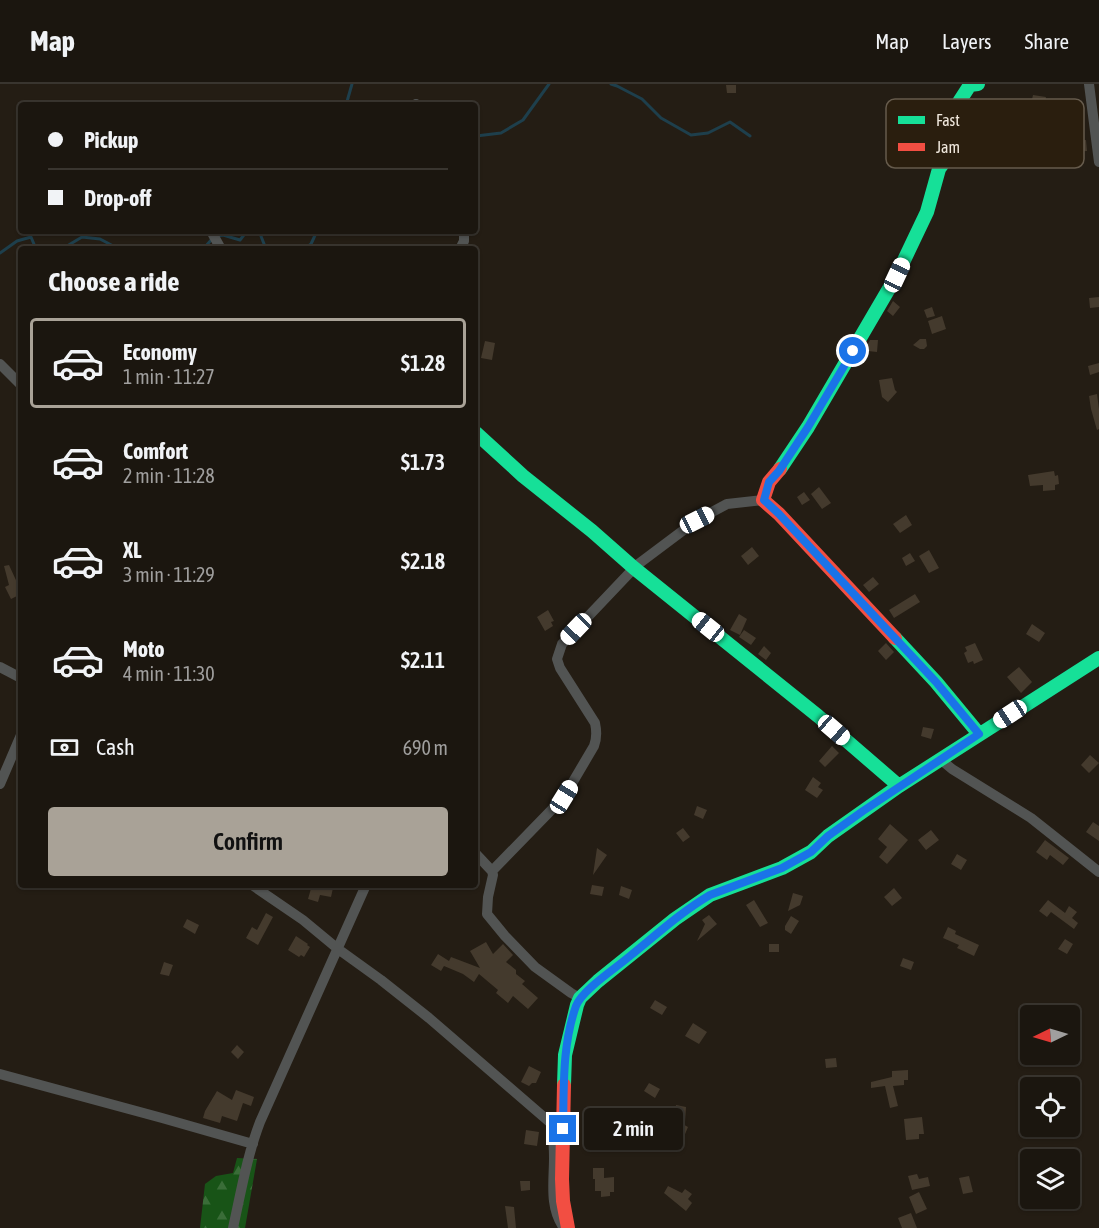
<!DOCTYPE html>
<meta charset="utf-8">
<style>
body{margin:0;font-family:"Asap Condensed",sans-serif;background:#241f18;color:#f1f3f6;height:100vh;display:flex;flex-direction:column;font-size:22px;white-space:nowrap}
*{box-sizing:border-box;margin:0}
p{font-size:20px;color:#a09f9e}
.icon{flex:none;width:33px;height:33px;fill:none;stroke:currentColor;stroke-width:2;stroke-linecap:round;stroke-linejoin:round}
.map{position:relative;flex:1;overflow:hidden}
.details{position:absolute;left:18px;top:162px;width:460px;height:642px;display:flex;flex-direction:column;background:#1b160f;border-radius:6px;box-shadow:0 2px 4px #0004,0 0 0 2px #39352f}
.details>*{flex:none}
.top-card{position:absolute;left:18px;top:18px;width:460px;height:132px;border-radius:6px;box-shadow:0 2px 4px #0004,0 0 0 2px #39352f;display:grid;align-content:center;height:132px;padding:0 30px;background:#1b160f}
.needle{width:39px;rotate:265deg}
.controls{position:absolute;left:1020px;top:921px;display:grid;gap:12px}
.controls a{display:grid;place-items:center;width:60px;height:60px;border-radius:6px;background:#1b160f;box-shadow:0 2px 4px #0004,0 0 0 2px #39352f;font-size:30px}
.end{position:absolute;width:27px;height:27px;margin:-14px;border:8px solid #1a73e8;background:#fff;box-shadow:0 0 0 3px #fff}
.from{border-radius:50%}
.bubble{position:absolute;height:42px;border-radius:6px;background:#1b160f;box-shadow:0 2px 4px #0004,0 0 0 2px #39352f;font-size:20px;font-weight:600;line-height:42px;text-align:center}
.car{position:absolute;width:18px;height:36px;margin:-18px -9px;border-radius:8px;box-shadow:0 0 4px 2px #0007;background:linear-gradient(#fff 24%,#345 0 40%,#fff 0 76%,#345 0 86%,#fff 0)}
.top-card b{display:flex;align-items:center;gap:21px;height:57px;font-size:22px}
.top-card b+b{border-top:2px solid #39352f}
.top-card i{width:15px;height:15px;background:#f1f3f6}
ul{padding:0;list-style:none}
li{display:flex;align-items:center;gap:18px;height:90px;margin:0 12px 9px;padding:0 18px;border:3px solid transparent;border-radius:6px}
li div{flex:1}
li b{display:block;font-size:22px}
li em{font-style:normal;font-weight:600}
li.active{border-color:#a9a297}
li>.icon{width:54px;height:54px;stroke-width:1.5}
h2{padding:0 30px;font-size:27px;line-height:72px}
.pay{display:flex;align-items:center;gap:15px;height:66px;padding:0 30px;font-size:22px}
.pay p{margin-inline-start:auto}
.action{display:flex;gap:12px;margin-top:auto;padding:12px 30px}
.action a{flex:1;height:69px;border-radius:6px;background:#a9a297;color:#111;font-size:24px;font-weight:600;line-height:69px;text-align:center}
header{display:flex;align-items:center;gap:36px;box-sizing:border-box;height:84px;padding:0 30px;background:#1b160f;border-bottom:2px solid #39352f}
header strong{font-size:28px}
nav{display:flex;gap:33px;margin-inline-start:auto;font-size:21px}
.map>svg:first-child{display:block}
.forest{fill:url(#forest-firs)}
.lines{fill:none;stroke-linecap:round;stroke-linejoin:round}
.stream{stroke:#1e3f4c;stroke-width:3}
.building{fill:#443a2d}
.street{stroke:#525453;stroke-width:10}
.fast{stroke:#16e098;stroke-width:14}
.jam{stroke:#f24e42;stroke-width:14}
.route{stroke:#1a73e8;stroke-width:8}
.key{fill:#2a1e0e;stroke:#665b4c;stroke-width:1.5}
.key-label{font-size:16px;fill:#f1e9de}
</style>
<header>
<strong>Map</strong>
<nav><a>Map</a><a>Layers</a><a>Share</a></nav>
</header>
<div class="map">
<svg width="1099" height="1144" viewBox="0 0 1099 1144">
<defs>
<pattern id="forest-firs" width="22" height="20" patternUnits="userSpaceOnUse" patternTransform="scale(1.5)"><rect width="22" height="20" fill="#185417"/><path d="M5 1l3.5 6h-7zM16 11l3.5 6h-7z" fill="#3a6d38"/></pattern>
</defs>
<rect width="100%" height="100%" fill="#241d14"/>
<path class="forest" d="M237,1074L257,1075L245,1144H200L205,1100L216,1092L233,1089Z"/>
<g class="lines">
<path class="stream" d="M611,0L617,2L642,15L661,34L691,51L708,49L730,38L750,52
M346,21L352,0
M476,52L501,49L523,36L549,0
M259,147L266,165
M218,152L223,151L240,156L247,147
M62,165L82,153L100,155L119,165
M190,165L205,163L212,155
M304,165L311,160L317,147
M0,169L17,157L31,153L36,165"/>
</g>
<path class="building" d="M726,1H736V9H727Z
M1033,11L1046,13L1043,27L1030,24Z
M1086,56L1087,67L1070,68L1069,57Z
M1099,213V223L1090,224L1089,214Z
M893,217L900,223L893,232L887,227Z
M932,223L935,232L927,234L924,226Z
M942,232L946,245L932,250L928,237Z
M920,255H926L927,262L924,265H920L913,261Z
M870,256H878L877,268L868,267V260Z
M485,257L495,259L492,276L481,274Z
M1099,279V288L1090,291L1088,282Z
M892,294L895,306L897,308L888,318L882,313L879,296Z
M1097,310L1099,325V345L1097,346L1091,325L1089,312Z
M1054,387L1055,392L1058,391L1059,400L1055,401V406L1043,407V401L1030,402L1028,391Z
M819,403L831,419L822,425L811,410Z
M804,408L810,416L802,421L797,413Z
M906,431L912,441L900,449L893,440Z
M752,463L759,472L748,481L741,472Z
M929,466L939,484L929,489L919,472Z
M910,469L915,477L906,482L902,474Z
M9,481L21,507V510L11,515L5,503L9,501L4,482Z
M873,493L879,500L869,508L863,501Z
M915,510L920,518L894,534L889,526Z
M548,526L554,537L551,538L553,542L545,547L537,533Z
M739,530L747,535L740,551L730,546Z
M1032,540L1045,549L1039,558L1026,550Z
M744,546L756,554L751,561L739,553Z
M886,559L894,568L886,576L878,567Z
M975,559L983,576L974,580L973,577L968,579L964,569L967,567L965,563Z
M764,562L771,569L766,576L758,570Z
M1019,583L1032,598L1021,609L1007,593Z
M923,643L934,645L931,655L921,652Z
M832,662L839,669L825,683L819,677Z
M1090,671L1099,679L1089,689L1081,681Z
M813,693L821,699L818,703L823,706L817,714L805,706Z
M697,722L707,726L703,735L694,731Z
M1093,738L1099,742V757L1086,748Z
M890,740L908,756L887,780L879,773L887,763L878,755Z
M683,744L690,753L683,758L676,749Z
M931,746L939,756L926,766L918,756Z
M1045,756L1069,774L1063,781L1050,771L1047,776L1036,768Z
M597,764L607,771L593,791Z
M957,770L967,776L961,786L951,780Z
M312,801H323L322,802L333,804L331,813L320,811L318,818L308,815Z
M592,801L604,803L602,812L590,810Z
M621,802L632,806L629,815L619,811Z
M894,804L902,814L892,822L884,813Z
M793,809L803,812L800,821L788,827Z
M754,816L768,839L760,843L746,821Z
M1048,816L1065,829L1069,822L1077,828L1072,834L1078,839L1074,845L1051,828L1047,833L1039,827Z
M266,829L273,833L258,861L246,854L252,843L257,846Z
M709,831L717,840L697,857L705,840L702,836Z
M791,832L799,837L791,850L785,846V842Z
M187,835L199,841L195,850L183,843Z
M948,843L956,847L955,850L979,861L974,872L957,864L959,861L943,854Z
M296,852L308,860L307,861L310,863L304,873L301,871L299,873L288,866Z
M1065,855L1073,860L1067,870L1058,865Z
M486,858L493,870L503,860L513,871L506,878L516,886V890L525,897L522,900L538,914L528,925L513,912L508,919L496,909L498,906L479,890L474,898L463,890L444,882L441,887L431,881L438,870L449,877L451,873L480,884L470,867Z
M769,860H779V868H769Z
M903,874L914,878L911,886L900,882Z
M164,878L173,881L169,892L160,890Z
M655,916L667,923L662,931L650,924Z
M693,939L707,948L699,960L685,952Z
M237,961L244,968L238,975L231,968Z
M836,974L837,983L826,984L825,975Z
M529,982L541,988L536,999H532L529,1002L521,998Z
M908,986V996H904V1001L893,1002L898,1022L890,1024L885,1002L871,1004V998L892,993V987Z
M649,999L660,1005L655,1014L644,1007Z
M1079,1002L1082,1012L1070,1016V1005Z
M236,1006L254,1013L251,1022L243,1019L237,1037L222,1032L220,1039L203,1034L205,1027L217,1007L232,1016Z
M676,1021L686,1023L685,1038L674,1037Z
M922,1033L924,1050H919V1055L906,1056L904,1035Z
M679,1038L688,1043L683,1055L673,1051Z
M526,1046L539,1048L537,1062L524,1060Z
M593,1084H604V1094L614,1093V1108H610V1112L601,1113V1107H595V1095H593Z
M917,1090L919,1095L928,1093L930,1102L912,1106L908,1092Z
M969,1092L973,1108L963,1110L959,1094Z
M520,1097H530V1106L521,1107Z
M668,1102L682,1109L685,1105L692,1110L688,1115L692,1119L686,1127L664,1109Z
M919,1108L927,1125L916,1130L909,1113Z
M1032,1114H1044L1047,1121L1037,1126Z
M505,1122L514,1123L516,1144H508Z
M911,1129L917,1144H902L898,1134Z"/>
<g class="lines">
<path class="street" d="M1089,0L1099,78
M416,21V20
M211,147L221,165
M460,165L464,157V147
M0,280L21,301
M0,583L21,594
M940,675L952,685L1031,734L1099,788
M0,700L21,651
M476,770L492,787L493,791L488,813L487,830L505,852L535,883L571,909L580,914
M492,787L564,713L594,662C597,654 597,648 595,639L560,584L557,575L562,560L637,481L697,436L727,420L763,416
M252,801L303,836L338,865L381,896L429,934L553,1041C553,1052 554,1063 554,1074C554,1097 549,1124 564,1144
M0,990L162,1034L253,1060
M233,1144C241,1108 247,1072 260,1038L366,801"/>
<path class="fast" d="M476,349L523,392L592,447L634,484L818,632L899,702
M780,385L808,343L897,191L927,128L939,85L947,74L948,59L957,21L970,1L978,0
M895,554L936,598L979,650
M564,1001L565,971L577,921L580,914L598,897L675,835L710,811L782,784L811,768L828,752L899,702L1099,574"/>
<path class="jam" d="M780,385L769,398L763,416L779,430L895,554
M564,1001L562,1095L563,1117L568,1144"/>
</g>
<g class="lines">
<path class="route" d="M563,1045C564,1004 562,961 576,922C582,906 616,884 630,872C656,851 681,828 710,811L782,784L811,768L828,752L863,727L979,650L936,598L779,430L764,416L769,398L779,387L808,343L853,267"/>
</g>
<rect x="886" y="15" width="198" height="69" rx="9" class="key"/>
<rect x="898" y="32" width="27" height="8" fill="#16e098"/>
<rect x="898" y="59" width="27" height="8" fill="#f24e42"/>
<g class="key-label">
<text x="936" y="42">Fast</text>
<text x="936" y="69">Jam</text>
</g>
</svg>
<div class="controls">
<a><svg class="needle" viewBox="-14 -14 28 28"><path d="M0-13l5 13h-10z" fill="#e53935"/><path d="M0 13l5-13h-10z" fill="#a09f9e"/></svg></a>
<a><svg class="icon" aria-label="locate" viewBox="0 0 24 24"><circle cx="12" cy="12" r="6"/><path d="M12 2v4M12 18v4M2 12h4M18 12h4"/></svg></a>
<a><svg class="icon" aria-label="layers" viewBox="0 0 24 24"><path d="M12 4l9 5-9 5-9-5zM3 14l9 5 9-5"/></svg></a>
</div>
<i class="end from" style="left:853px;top:267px"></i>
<i class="end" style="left:563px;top:1045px"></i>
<div class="bubble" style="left:584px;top:1024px;width:99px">2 min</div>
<i class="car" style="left:897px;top:191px;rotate:25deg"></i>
<i class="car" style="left:697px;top:436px;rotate:63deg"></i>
<i class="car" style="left:708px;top:543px;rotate:309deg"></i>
<i class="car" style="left:576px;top:545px;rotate:224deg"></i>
<i class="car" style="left:1010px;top:630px;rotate:237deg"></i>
<i class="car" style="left:834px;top:646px;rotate:131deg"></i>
<i class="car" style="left:564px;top:713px;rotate:32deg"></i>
<div class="top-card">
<b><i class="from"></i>Pickup</b>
<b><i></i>Drop-off</b>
</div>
<section class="details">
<h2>Choose a ride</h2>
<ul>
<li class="active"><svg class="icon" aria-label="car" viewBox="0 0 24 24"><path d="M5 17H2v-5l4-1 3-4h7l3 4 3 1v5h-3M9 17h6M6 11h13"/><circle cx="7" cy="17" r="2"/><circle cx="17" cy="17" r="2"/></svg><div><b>Economy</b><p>1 min · 11:27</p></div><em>$1.28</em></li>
<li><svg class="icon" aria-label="car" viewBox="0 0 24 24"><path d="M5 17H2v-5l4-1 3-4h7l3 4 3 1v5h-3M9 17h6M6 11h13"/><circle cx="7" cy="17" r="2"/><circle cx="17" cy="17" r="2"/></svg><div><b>Comfort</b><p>2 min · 11:28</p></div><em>$1.73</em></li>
<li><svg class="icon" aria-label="car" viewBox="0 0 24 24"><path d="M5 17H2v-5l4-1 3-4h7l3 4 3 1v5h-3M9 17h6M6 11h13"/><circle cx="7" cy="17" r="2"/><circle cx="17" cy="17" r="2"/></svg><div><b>XL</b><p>3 min · 11:29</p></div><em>$2.18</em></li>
<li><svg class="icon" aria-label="car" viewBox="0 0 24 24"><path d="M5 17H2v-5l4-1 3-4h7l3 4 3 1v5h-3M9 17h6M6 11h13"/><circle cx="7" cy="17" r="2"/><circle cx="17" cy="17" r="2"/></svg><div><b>Moto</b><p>4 min · 11:30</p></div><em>$2.11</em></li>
</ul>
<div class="pay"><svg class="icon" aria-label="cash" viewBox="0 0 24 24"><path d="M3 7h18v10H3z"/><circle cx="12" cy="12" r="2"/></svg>Cash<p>690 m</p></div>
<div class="action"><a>Confirm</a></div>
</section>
</div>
